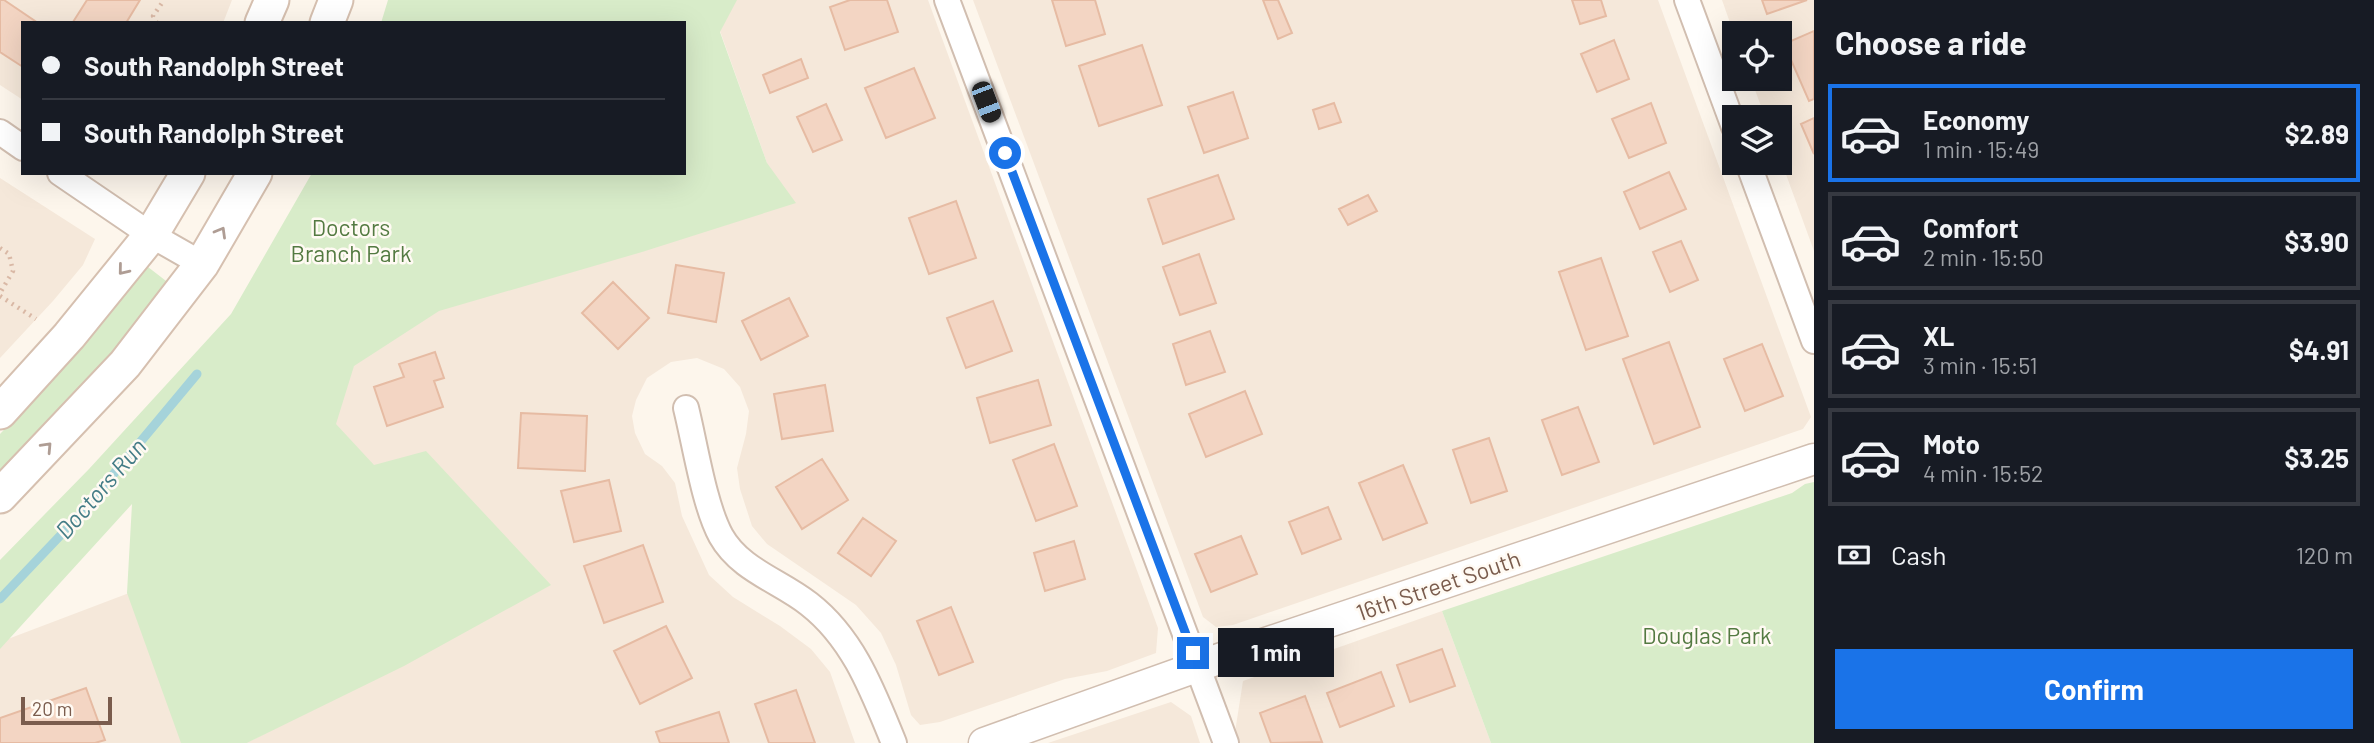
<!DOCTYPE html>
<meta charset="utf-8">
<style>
body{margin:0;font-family:Barlow,sans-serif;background:#20242c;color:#f1f3f6;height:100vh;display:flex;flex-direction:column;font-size:26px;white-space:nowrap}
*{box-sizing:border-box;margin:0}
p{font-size:23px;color:#9ea1a6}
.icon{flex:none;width:38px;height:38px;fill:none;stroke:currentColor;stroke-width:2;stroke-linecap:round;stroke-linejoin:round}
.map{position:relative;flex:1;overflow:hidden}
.sheet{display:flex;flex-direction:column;background:#171b24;width:560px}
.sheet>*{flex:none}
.guide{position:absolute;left:21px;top:21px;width:665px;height:154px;border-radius:0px;box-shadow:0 7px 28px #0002;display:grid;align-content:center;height:154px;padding:0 21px;background:#171b24}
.tools{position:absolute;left:1722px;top:21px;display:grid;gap:14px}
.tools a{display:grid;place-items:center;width:70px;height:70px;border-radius:0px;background:#171b24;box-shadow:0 7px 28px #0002;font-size:35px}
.scale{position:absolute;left:21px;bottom:18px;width:91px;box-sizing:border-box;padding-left:7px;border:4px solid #7a5c4d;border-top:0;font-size:19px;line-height:24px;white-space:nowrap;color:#7a5c4d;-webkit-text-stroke:5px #fffaf3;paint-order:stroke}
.end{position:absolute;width:32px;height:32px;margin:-16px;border:9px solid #1a73e8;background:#fff;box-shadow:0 0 0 4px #fff}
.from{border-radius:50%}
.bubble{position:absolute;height:49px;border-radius:0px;background:#171b24;box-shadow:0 7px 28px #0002;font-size:23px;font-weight:700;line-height:49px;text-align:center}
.car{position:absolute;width:21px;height:42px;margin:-21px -10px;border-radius:9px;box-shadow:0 0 5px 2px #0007;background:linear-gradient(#222 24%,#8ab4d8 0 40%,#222 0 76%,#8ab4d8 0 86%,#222 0)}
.guide b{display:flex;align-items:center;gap:24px;height:66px;font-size:26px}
.guide b+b{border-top:2px solid #363941}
.guide i{width:18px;height:18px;background:#f1f3f6}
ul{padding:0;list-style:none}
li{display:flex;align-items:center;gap:21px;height:98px;margin:0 14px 10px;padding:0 7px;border:4px solid #363941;border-radius:0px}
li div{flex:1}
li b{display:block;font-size:26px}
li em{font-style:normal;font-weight:700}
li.on{border-color:#1a73e8}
li>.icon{width:63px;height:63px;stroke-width:1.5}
h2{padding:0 21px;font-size:32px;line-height:84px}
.pay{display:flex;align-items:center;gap:18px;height:77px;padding:0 21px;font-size:26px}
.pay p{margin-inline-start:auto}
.action{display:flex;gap:14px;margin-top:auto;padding:14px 21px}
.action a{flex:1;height:80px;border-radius:0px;background:#1a73e8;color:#fff;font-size:28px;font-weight:700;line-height:80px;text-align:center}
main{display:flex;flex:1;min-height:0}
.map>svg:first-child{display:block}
.residential{fill:#f5e8da}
.green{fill:#d8ecc9}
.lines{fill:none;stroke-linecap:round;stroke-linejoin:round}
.stream{stroke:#a5d3da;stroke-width:9}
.building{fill:#f3d5c3;stroke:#e6bba3;stroke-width:2}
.minor-casing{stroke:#d1beb0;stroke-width:28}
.tertiary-casing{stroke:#d1beb0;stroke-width:33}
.secondary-casing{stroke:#d6c0b0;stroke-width:37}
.path{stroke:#d9b8a5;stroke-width:4.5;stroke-dasharray:2 5;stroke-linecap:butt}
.minor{stroke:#fff;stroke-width:24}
.tertiary{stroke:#fff;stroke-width:30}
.secondary{stroke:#fff;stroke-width:33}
.oneway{stroke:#af9d94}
.route{stroke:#1a73e8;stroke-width:9}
.labels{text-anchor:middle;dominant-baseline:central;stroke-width:5;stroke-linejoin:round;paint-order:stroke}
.park-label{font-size:23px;fill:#537a41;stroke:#fffaf3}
.street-label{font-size:23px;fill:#7a5c4d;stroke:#fffaf3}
.water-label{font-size:24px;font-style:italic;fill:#437c86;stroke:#fffaf3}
</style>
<main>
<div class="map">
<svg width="1814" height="743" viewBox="0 0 1814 743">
<rect width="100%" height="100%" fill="#fdf6ec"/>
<path class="residential" d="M0,0H232L223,23H23V100L0,85Z
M709,0H928L1158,628L1156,653L1107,671L1065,679L940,722L920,725L911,715L896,665L881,633L856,605L767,544L752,526L740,489L737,468L746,434L749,411L740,387L724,369L697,358L671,362L647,378L636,400L632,416L635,433L645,454L662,466L675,483L682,516L709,575L733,597L780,626L811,649L830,672L855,743H247L294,718L279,365L767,163Z
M973,0H1658L1811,417L1803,429L1233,625L1216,627L1203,617Z
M1722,0H1814V251L1780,158V117H1765L1751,79H1780V33L1734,34Z
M0,178L95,239L83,265L53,301L0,358Z
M137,590L189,743H0V642Z
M1442,611L1491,743H1239L1235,732L1243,681Z
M1171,702L1191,716L1200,743H1048Z"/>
<path class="green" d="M388,0H737L720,32L767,163L796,203L642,252L439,311L354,366L336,424L374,465L426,451L551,585L404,666L247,743H181L127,593L132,504L0,649V560L89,469L231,314L312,173H684V23H381Z
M148,267L170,284L68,405L0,474V434L80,351Z
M1814,482V743H1491L1442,611L1792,493L1805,484Z"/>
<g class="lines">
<path class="stream" d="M0,599L76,519L197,374"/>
</g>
<path class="building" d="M0,0H4L38,23H23V67L0,52Z
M87,0H140L126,23H75L73,22Z
M850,0H887L898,32L845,50L830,7Z
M1052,0H1095L1105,34L1066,46Z
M1263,0H1278L1292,33L1278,39Z
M1572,0H1601L1606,16L1580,24Z
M1762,0H1807L1767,14Z
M1814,31V99L1809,101L1784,44Z
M1614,40L1629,79L1597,92L1581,54Z
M1142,45L1162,105L1099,126L1079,66Z
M801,59L808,78L770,93L763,75Z
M914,68L935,118L886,138L865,88Z
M1233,92L1248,138L1204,153L1188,107Z
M1334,103L1341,122L1319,129L1313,110Z
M1651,103L1666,143L1629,158L1612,119Z
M826,104L842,140L813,152L797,117Z
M1814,118V154L1801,124Z
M1669,172L1686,209L1640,229L1624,192Z
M1218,175L1234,219L1163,244L1148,199Z
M1368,195L1377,211L1348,225L1339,209Z
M956,201L976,258L929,274L909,218Z
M1681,241L1698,280L1670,292L1653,252Z
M1199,254L1216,303L1180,315L1163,267Z
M1601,258L1628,336L1586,350L1559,272Z
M676,265L724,273L716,322L668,313Z
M613,282L649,318L618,349L582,313Z
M789,298L808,336L761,360L742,321Z
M993,301L1012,351L966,368L947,318Z
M1210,331L1225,372L1186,385L1173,344Z
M1669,342L1700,427L1654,444L1623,359Z
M1762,344L1783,396L1745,411L1724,359Z
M435,352L444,378L434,381L443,407L387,426L374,387L404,377L399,364Z
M1038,380L1051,425L990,443L977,398Z
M825,385L833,431L782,439L774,394Z
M1245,391L1262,434L1206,457L1189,414Z
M1578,407L1599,462L1562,475L1542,420Z
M521,413L587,416L585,471L518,468Z
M1489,438L1507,491L1471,503L1453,450Z
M1054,444L1077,506L1036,521L1013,460Z
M822,459L848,500L802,529L776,487Z
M1403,465L1427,523L1383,540L1359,483Z
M609,480L621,531L574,542L561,491Z
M1328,507L1341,539L1302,554L1289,522Z
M863,518L896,541L871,576L838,553Z
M1241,536L1257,574L1211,592L1195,554Z
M1074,541L1085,579L1045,591L1034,553Z
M643,545L663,602L604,623L584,566Z
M951,607L973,662L939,675L917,621Z
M666,626L692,678L640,704L614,651Z
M1442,649L1455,686L1410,702L1397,665Z
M1381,672L1394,706L1340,727L1327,693Z
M86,688L105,740L95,743H0V718Z
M796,690L815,743H769L755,704Z
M1305,696L1322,742L1271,743L1260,713Z
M719,712L729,743H660L656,732Z"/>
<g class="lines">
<g class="minor-casing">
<path id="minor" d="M947,0L1226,743
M1687,0L1734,127
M0,132L23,148
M1748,163L1814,341
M60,173L151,235L202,264
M686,408C695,444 704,505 721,536C740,570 780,581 809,604C854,639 873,692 894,743"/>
</g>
<g class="tertiary-casing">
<path id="tertiary" d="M984,743L1230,655L1814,459"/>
</g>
<g class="secondary-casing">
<path id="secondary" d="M262,23L272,0
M327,23L336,0
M0,412L69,336L151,235L188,173
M0,496L125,364L202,264L255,173"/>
</g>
<path class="path" d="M157,23L153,16L164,0
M0,248L9,254L13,271L0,293
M0,296L36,319"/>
<use href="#minor" class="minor"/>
<use href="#tertiary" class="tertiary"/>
<use href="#secondary" class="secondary"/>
</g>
<defs><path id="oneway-chevron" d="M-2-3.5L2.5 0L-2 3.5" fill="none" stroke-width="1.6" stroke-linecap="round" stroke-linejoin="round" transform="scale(1.75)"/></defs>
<g class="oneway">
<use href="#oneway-chevron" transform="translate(221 232) rotate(-60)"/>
<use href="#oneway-chevron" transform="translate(123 270) rotate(129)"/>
<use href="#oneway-chevron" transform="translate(47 447) rotate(-47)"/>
</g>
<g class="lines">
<path class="route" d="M1005,153L1193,653"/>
</g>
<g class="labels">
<g class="park-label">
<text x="351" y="227">Doctors<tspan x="351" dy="26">Branch Park</tspan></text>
<text x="1707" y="635">Douglas Park</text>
</g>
<g class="street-label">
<text transform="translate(1438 585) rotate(-19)">16th Street South</text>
</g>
<g class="water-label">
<text transform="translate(100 488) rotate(-49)">Doctors Run</text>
</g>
</g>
</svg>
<div class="tools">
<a><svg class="icon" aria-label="locate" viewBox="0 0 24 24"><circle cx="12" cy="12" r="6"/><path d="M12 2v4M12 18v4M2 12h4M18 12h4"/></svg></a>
<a><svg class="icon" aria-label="layers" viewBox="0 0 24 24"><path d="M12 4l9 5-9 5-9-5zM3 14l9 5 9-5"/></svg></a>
</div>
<div class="scale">20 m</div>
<i class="end from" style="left:1005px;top:153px"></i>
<i class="end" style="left:1193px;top:653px"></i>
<div class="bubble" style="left:1218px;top:628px;width:116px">1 min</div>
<i class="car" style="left:986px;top:102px;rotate:159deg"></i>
<div class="guide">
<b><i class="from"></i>South Randolph Street</b>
<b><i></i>South Randolph Street</b>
</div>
</div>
<section class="sheet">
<h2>Choose a ride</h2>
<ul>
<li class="on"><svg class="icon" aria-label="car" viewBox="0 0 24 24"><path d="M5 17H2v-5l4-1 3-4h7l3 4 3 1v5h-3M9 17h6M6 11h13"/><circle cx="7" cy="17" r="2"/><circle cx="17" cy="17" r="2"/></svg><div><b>Economy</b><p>1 min · 15:49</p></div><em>$2.89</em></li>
<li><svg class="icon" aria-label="car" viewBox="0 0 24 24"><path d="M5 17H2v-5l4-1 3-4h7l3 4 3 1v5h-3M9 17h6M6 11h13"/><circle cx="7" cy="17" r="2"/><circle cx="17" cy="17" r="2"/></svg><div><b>Comfort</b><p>2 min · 15:50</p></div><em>$3.90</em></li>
<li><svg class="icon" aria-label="car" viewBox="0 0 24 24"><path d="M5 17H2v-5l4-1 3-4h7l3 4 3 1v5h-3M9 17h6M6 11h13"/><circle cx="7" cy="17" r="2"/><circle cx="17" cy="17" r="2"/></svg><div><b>XL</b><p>3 min · 15:51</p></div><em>$4.91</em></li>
<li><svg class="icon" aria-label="car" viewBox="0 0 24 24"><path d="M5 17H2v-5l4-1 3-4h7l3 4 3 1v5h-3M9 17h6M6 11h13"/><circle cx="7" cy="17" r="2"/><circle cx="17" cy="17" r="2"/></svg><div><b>Moto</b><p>4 min · 15:52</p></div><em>$3.25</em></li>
</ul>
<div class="pay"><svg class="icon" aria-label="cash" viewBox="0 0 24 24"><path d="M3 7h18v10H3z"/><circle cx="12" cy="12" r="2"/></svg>Cash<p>120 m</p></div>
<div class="action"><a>Confirm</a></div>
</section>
</main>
